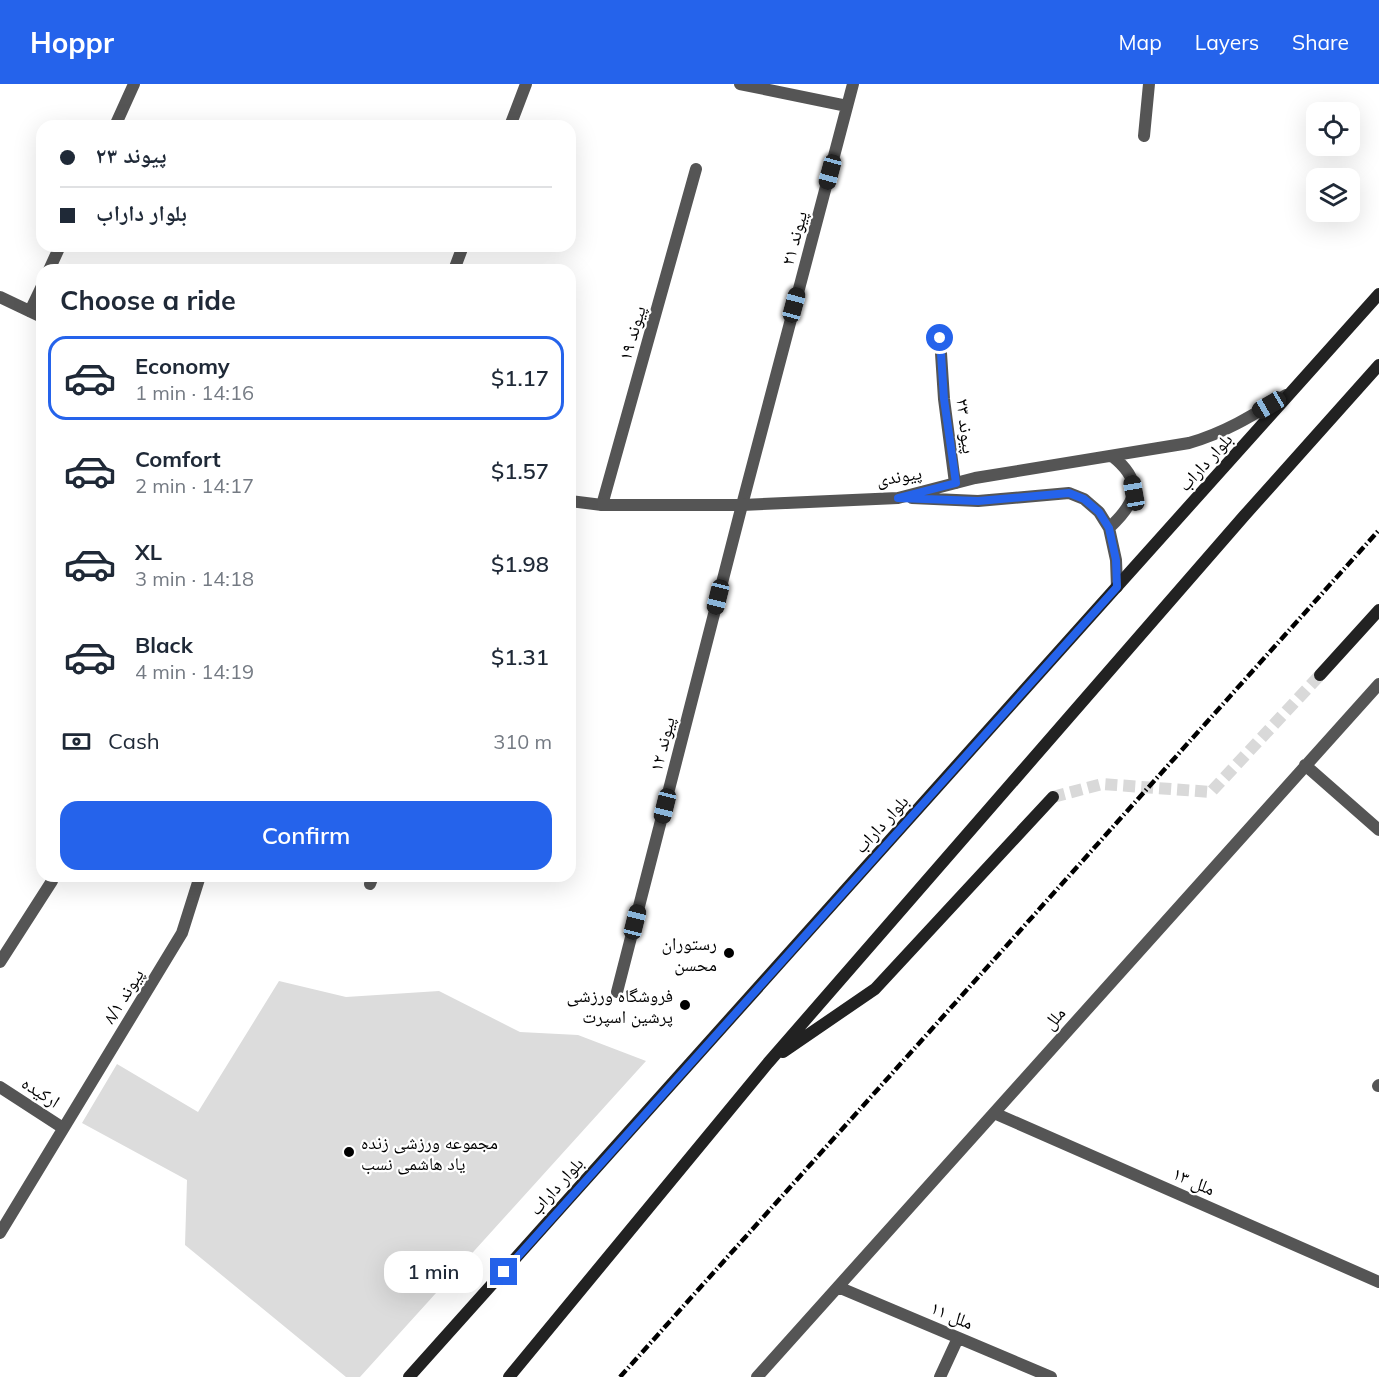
<!DOCTYPE html>
<meta charset="utf-8">
<style>
body{margin:0;font-family:Mulish,"Noto Naskh Arabic",sans-serif;background:#f2f2f3;color:#1f2937;height:100vh;display:flex;flex-direction:column;font-size:22px;white-space:nowrap}
*{box-sizing:border-box;margin:0}
p{font-size:20px;color:#747a83}
.icon{flex:none;width:33px;height:33px;fill:none;stroke:currentColor;stroke-width:2;stroke-linecap:round;stroke-linejoin:round}
.map{position:relative;flex:1;overflow:hidden}
.sheet{position:absolute;left:36px;top:180px;width:540px;height:618px;display:flex;flex-direction:column;background:#fff;border-radius:18px;box-shadow:0 6px 24px #0002}
.sheet>*{flex:none}
.banner{position:absolute;left:36px;top:36px;width:540px;height:132px;border-radius:18px;box-shadow:0 6px 24px #0002;display:grid;align-content:center;height:132px;padding:0 24px;background:#fff}
.tools{position:absolute;left:1306px;top:18px;display:grid;gap:12px}
.tools a{display:grid;place-items:center;width:54px;height:54px;border-radius:12px;background:#fff;box-shadow:0 6px 24px #0002;font-size:30px}
.end{position:absolute;width:27px;height:27px;margin:-14px;border:8px solid #2563eb;background:#fff;box-shadow:0 0 0 3px #fff}
.from{border-radius:50%}
.bubble{position:absolute;height:42px;border-radius:18px;background:#fff;box-shadow:0 6px 24px #0002;font-size:20px;font-weight:600;line-height:42px;text-align:center}
.car{position:absolute;width:18px;height:36px;margin:-18px -9px;border-radius:8px;box-shadow:0 0 4px 2px #0007;background:linear-gradient(#222 24%,#8ab4d8 0 40%,#222 0 76%,#8ab4d8 0 86%,#222 0)}
.banner b{display:flex;align-items:center;gap:21px;height:57px;font-size:22px}
.banner b+b{border-top:2px solid #e0e1e3}
.banner i{width:15px;height:15px;background:#1f2937}
ul{padding:0;list-style:none}
li{display:flex;align-items:center;gap:18px;height:84px;margin:0 12px 9px;padding:0 12px;border:3px solid transparent;border-radius:18px}
li div{flex:1}
li b{display:block;font-size:22px}
li em{font-style:normal;font-weight:600}
li.current{border-color:#2563eb}
li>.icon{width:54px;height:54px;stroke-width:1.5}
h2{padding:0 24px;font-size:27px;line-height:72px}
.pay{display:flex;align-items:center;gap:15px;height:66px;padding:0 24px;font-size:22px}
.pay p{margin-inline-start:auto}
.cta{display:flex;gap:12px;margin-top:auto;padding:12px 24px}
.cta a{flex:1;height:69px;border-radius:18px;background:#2563eb;color:#fff;font-size:24px;font-weight:600;line-height:69px;text-align:center}
header{display:flex;align-items:center;gap:36px;box-sizing:border-box;height:84px;padding:0 30px;background:#2563eb;color:#fff}
header strong{font-size:28px}
nav{display:flex;gap:33px;margin-inline-start:auto;font-size:21px}
.map>svg:first-child{display:block}
.green{fill:#dcdcdc}
.lines{fill:none;stroke-linecap:round;stroke-linejoin:round}
.secondary-tunnel{stroke:#d9d9d9;stroke-width:12;stroke-dasharray:12 6;stroke-linecap:butt}
.minor{stroke:#555;stroke-width:12}
.tertiary{stroke:#555;stroke-width:12}
.secondary{stroke:#222;stroke-width:12}
.rail{stroke:#000;stroke-width:4.5;stroke-dasharray:9 3 1.5 3;stroke-linecap:butt}
.route{stroke:#2563eb;stroke-width:8}
.poi-dot{fill:#000;stroke:#fff;stroke-width:2}
.labels{text-anchor:middle;dominant-baseline:central;stroke-width:4.5;stroke-linejoin:round;paint-order:stroke}
.street-label{font-size:18px;fill:#000;stroke:#fff}
.poi-label{font-size:18px;fill:#000;stroke:#fff;text-anchor:end}
</style>
<header>
<strong>Hoppr</strong>
<nav><a>Map</a><a>Layers</a><a>Share</a></nav>
</header>
<div class="map">
<svg width="1379" height="1293" viewBox="0 0 1379 1293">
<rect width="100%" height="100%" fill="#fff"/>
<path class="green" d="M279,897L346,913L439,907L520,948L578,951L646,977L360,1293H346L185,1161L187,1096L82,1039L117,980L198,1028Z"/>
<g class="lines">
<path class="secondary-tunnel" d="M1053,713L1102,700L1211,708L1320,591"/>
<path class="minor" d="M740,0L847,22
M115,42L134,0
M510,42L526,0
M1144,52L1149,0
M49,186L60,162
M454,186L463,162
M30,227L42,202
M940,254L944,315L955,399
M602,421L696,85
M1305,681L1379,746
M370,800L373,792
M0,878L52,797
M617,908L742,421L853,0
M1378,1002L1379,1001
M0,1003L63,1044
M994,1029L1379,1198
M0,1149L182,849L200,792
M838,1203L1051,1293
M757,1293L1379,600
M940,1293L958,1254"/>
<path class="tertiary" d="M0,213L42,233
M912,414L978,417L1069,409L1084,415L1099,428L1109,444L1116,476L1117,503
M570,417L602,421H742L898,414L975,394L1189,359C1225,349 1255,330 1286,311
M1109,444C1137,418 1145,398 1112,372"/>
<path class="secondary" d="M1320,591L1379,526
M783,968L875,905L1053,713
M409,1293L1379,210
M509,1293L768,979L1244,432L1379,281"/>
<path class="rail" d="M620,1293L1379,446"/>
</g>
<g class="lines">
<path class="route" d="M504,1188L1117,503L1116,476L1109,444L1099,428L1084,415L1069,409L978,417L898,414L956,399L944,315L940,254"/>
</g>
<g class="poi-dot">
<circle cx="729" cy="869" r="6"/>
<circle cx="685" cy="921" r="6"/>
<circle cx="349" cy="1068" r="6"/>
</g>
<g class="labels">
<g class="street-label">
<text transform="translate(794 154) rotate(-75)">پیوند ۲۱</text>
<text transform="translate(632 249) rotate(-74)">پیوند ۱۹</text>
<text transform="translate(966 342) rotate(83)">پیوند ۲۳</text>
<text transform="translate(1205 378) rotate(-48)">بلوار داراب</text>
<text transform="translate(899 392) rotate(-9)">پیوندی</text>
<text transform="translate(662 660) rotate(-76)">پیوند ۱۲</text>
<text transform="translate(881 740) rotate(-48)">بلوار داراب</text>
<text transform="translate(123 912) rotate(-58)">پیوند ۸/۱</text>
<text transform="translate(1054 934) rotate(-48)">ملل</text>
<text transform="translate(41 1008) rotate(33)">ارکیده</text>
<text transform="translate(1194 1097) rotate(24)">ملل ۱۳</text>
<text transform="translate(556 1102) rotate(-48)">بلوار داراب</text>
<text transform="translate(952 1231) rotate(23)">ملل ۱۱</text>
</g>
<g class="poi-label">
<text x="717" y="859">رستوران<tspan x="717" dy="21">محسن</tspan></text>
<text x="673" y="911">فروشگاه ورزشی<tspan x="673" dy="21">پرشین اسپرت</tspan></text>
<text x="361" y="1058" text-anchor="start">مجموعه ورزشی زنده<tspan x="361" dy="21">یاد هاشمی نسب</tspan></text>
</g>
</g>
</svg>
<div class="tools">
<a><svg class="icon" aria-label="locate" viewBox="0 0 24 24"><circle cx="12" cy="12" r="6"/><path d="M12 2v4M12 18v4M2 12h4M18 12h4"/></svg></a>
<a><svg class="icon" aria-label="layers" viewBox="0 0 24 24"><path d="M12 4l9 5-9 5-9-5zM3 14l9 5 9-5"/></svg></a>
</div>
<i class="end from" style="left:940px;top:254px"></i>
<i class="end" style="left:504px;top:1188px"></i>
<div class="bubble" style="left:384px;top:1167px;width:99px">1 min</div>
<i class="car" style="left:830px;top:88px;rotate:195deg"></i>
<i class="car" style="left:794px;top:221px;rotate:15deg"></i>
<i class="car" style="left:1269px;top:321px;rotate:240deg"></i>
<i class="car" style="left:1134px;top:409px;rotate:350deg"></i>
<i class="car" style="left:718px;top:513px;rotate:194deg"></i>
<i class="car" style="left:665px;top:722px;rotate:194deg"></i>
<i class="car" style="left:635px;top:838px;rotate:14deg"></i>
<div class="banner">
<b><i class="from"></i>پیوند ۲۳</b>
<b><i></i>بلوار داراب</b>
</div>
<section class="sheet">
<h2>Choose a ride</h2>
<ul>
<li class="current"><svg class="icon" aria-label="car" viewBox="0 0 24 24"><path d="M5 17H2v-5l4-1 3-4h7l3 4 3 1v5h-3M9 17h6M6 11h13"/><circle cx="7" cy="17" r="2"/><circle cx="17" cy="17" r="2"/></svg><div><b>Economy</b><p>1 min · 14:16</p></div><em>$1.17</em></li>
<li><svg class="icon" aria-label="car" viewBox="0 0 24 24"><path d="M5 17H2v-5l4-1 3-4h7l3 4 3 1v5h-3M9 17h6M6 11h13"/><circle cx="7" cy="17" r="2"/><circle cx="17" cy="17" r="2"/></svg><div><b>Comfort</b><p>2 min · 14:17</p></div><em>$1.57</em></li>
<li><svg class="icon" aria-label="car" viewBox="0 0 24 24"><path d="M5 17H2v-5l4-1 3-4h7l3 4 3 1v5h-3M9 17h6M6 11h13"/><circle cx="7" cy="17" r="2"/><circle cx="17" cy="17" r="2"/></svg><div><b>XL</b><p>3 min · 14:18</p></div><em>$1.98</em></li>
<li><svg class="icon" aria-label="car" viewBox="0 0 24 24"><path d="M5 17H2v-5l4-1 3-4h7l3 4 3 1v5h-3M9 17h6M6 11h13"/><circle cx="7" cy="17" r="2"/><circle cx="17" cy="17" r="2"/></svg><div><b>Black</b><p>4 min · 14:19</p></div><em>$1.31</em></li>
</ul>
<div class="pay"><svg class="icon" aria-label="cash" viewBox="0 0 24 24"><path d="M3 7h18v10H3z"/><circle cx="12" cy="12" r="2"/></svg>Cash<p>310 m</p></div>
<div class="cta"><a>Confirm</a></div>
</section>
</div>
